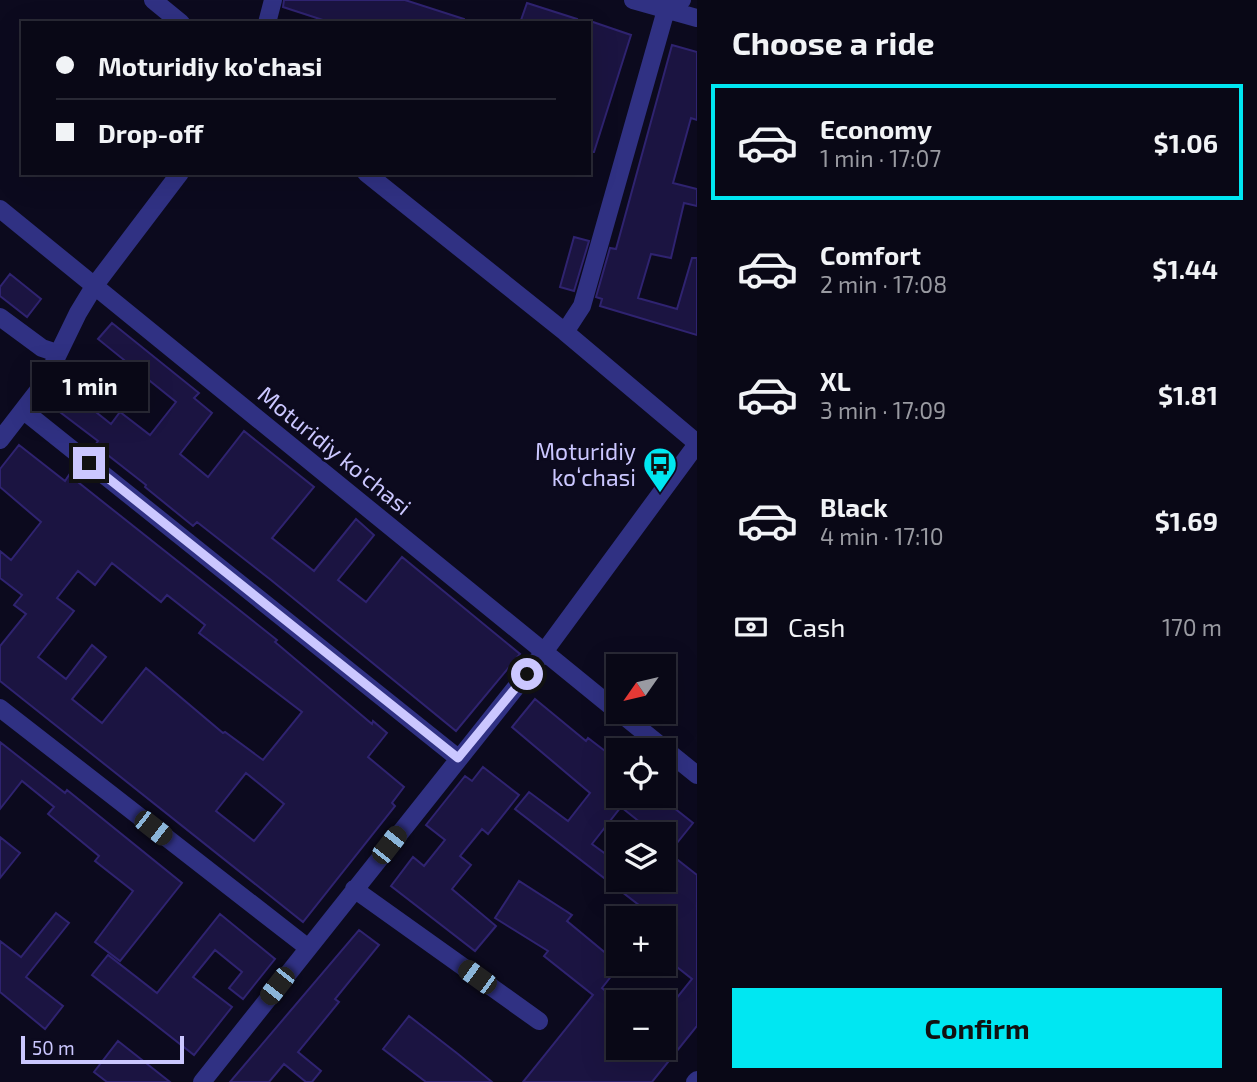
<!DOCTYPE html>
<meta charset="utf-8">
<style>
body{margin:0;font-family:"Exo 2",sans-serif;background:#171623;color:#f1f3f6;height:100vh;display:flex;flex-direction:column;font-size:26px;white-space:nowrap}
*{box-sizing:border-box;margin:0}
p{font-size:23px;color:#999aa1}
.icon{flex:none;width:38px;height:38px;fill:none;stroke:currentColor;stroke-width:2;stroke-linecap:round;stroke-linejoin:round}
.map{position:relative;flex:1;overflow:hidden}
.drawer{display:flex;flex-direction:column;background:#090816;width:560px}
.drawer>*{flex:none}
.guide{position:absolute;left:21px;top:21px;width:570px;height:154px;border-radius:0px;box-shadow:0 7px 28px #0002,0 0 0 2px #292935;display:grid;align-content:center;height:154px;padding:0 35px;background:#090816}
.needle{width:46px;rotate:236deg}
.fabs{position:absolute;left:606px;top:654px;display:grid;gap:14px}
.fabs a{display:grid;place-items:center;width:70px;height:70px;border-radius:0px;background:#090816;box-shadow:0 7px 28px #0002,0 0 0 2px #292935;font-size:35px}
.scale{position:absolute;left:21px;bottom:18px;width:163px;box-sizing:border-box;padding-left:7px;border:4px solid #cbc7ff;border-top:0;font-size:19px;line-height:24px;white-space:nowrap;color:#cbc7ff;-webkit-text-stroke:5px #0c0a1e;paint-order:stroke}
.end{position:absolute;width:32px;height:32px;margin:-16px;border:9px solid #cbc7ff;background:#111;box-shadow:0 0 0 4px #111}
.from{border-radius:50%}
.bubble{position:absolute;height:49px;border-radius:0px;background:#090816;box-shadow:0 7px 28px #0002,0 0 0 2px #292935;font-size:23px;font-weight:700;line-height:49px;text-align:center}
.car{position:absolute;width:21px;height:42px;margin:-21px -10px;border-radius:9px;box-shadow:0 0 5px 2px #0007;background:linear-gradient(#222 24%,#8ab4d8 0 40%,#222 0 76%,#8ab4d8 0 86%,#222 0)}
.guide b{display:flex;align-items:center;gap:24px;height:66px;font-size:26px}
.guide b+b{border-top:2px solid #292935}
.guide i{width:18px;height:18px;background:#f1f3f6}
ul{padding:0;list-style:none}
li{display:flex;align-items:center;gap:21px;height:116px;margin:0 14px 10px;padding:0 21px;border:4px solid transparent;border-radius:0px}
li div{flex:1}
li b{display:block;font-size:26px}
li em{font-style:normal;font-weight:700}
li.active{border-color:#00e7f2}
li>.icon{width:63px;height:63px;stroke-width:1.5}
h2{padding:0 35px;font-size:32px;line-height:84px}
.pay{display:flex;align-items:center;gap:18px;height:77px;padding:0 35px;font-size:26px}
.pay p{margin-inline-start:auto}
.action{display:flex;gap:14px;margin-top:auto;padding:14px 35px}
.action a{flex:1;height:80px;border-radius:0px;background:#00e7f2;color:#111;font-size:28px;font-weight:700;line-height:80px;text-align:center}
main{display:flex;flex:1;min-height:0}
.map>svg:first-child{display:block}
.building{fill:#1b1441;stroke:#2f2370;stroke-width:2;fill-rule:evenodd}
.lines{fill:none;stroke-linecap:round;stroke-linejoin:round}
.minor{stroke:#303183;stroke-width:18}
.route{stroke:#cbc7ff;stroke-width:9}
.labels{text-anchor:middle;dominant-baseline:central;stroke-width:5;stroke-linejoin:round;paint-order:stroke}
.street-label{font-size:23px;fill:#cbc7ff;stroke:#0c0a1e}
.poi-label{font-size:23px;fill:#cbc7ff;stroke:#0c0a1e;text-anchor:end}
</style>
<main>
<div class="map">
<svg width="697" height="1082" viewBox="0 0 697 1082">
<rect width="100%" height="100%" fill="#0c0a1e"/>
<path class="building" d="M284,0H405L464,19V23H332L283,7Z
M527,3L577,19L576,23H520Z
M590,21L631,35L594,152H590Z
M672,45L697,52V120L691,118L673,183L697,189V206L684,203L671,258L651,254L638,298L677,309L692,258H697V335L600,306L602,299L596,297L610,248L616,249Z
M574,237L589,241L574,291L560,287Z
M10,274L41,299L27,317L0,296V287Z
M112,323L199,393L194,398L212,413L180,454L208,477L244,431L314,487L272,538L314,571L356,519L374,535L338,580L366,602L402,557L520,654L456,731L271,580L197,522L193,526L145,487L146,485L95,445L98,441L48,403L62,385L111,424L120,412L150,435L176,402L98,339Z
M19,445L65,481L69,475L277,640L275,642L372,724L373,721L387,733L368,757L404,787L392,803L395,806L303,922L0,681V646L26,614L14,605L22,595L0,578V551L11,560L41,522L0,487V469ZM112,563L161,602L167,595L205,625L199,633L302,712L263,760L225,732L223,733L146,668L102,723L72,699L106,657L92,645L66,679L38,657L74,611L57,598L78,571L95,585ZM246,773L284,804L254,841L216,811Z
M535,699L586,741L588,738L618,761V796H659L693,823L669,853L697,875V1026L652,1082H523L593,995L544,956L548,951L495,918L519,881L572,915L567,921L620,965L602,988L618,1001V1048H663V1015L692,979L663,956V911L657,919L515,809L529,792L568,821L590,793L512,727ZM621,807L656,835H663V880H618V863L592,844Z
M0,742L65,793L67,790L182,883L120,961L95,942L133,891L95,861L99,856L48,814L54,807L22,781L0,809Z
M483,767L519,795L488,834L482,829L460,856L471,865L452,889L496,926L475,951L391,886L413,857L424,866L445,840L426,825L465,776L472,781Z
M0,837L20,853L0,878Z
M56,913L69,923L26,977L63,1006L45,1029L0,992V941L21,957Z
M220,914L275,959L243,999L229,988L242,972L215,950L193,977L232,1007L194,1055L92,975L108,955L157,993Z
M359,930L379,945L335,999L339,1002L298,1052L321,1071L312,1082H306L284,1064L269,1082H230Z
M409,1016L458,1054L492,1082H426L383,1049Z
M118,1041L170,1082H107L94,1072Z"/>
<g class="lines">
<path class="minor" d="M153,0L181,23
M633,0L697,18
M267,23L273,0
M366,173L565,332L697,443
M0,209L618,712
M0,317L42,348L57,353
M565,332L582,306L666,10L682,0
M24,411L458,758
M0,440L44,383L78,313L95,285L180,173
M0,708L307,947
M619,712L697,775
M354,889L539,1021
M202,1082L544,652L697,444
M695,1082L697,1080"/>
</g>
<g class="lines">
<path class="route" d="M89,463L458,758L527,674"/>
</g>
<defs>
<g id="bus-pin" transform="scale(1.75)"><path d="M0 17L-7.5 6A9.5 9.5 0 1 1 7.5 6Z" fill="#00e7f2" stroke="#0c0a1e"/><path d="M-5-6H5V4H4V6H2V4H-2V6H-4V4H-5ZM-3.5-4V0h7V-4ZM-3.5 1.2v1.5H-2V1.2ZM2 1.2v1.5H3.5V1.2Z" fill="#111"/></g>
</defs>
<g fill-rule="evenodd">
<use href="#bus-pin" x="660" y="464"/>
</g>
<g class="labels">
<g class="street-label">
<text transform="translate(335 450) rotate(39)">Moturidiy ko'chasi</text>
</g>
<g class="poi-label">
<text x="636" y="451">Moturidiy<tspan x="636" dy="26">koʻchasi</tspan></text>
</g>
</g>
</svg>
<div class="fabs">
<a><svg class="needle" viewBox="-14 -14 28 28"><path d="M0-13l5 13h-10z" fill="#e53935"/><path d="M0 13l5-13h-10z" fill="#999aa1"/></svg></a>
<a><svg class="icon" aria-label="locate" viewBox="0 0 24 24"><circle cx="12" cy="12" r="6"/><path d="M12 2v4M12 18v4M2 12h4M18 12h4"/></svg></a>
<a><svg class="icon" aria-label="layers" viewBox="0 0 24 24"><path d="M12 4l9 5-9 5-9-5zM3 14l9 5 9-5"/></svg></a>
<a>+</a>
<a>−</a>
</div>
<div class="scale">50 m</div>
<i class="end from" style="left:527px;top:674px"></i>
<i class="end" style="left:89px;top:463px"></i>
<div class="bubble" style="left:32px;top:362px;width:116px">1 min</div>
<i class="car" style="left:153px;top:828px;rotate:128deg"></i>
<i class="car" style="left:389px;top:845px;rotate:38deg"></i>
<i class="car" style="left:477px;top:977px;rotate:306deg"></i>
<i class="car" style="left:277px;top:986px;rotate:218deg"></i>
<div class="guide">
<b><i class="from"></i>Moturidiy ko'chasi</b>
<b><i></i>Drop-off</b>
</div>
</div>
<section class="drawer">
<h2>Choose a ride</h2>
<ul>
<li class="active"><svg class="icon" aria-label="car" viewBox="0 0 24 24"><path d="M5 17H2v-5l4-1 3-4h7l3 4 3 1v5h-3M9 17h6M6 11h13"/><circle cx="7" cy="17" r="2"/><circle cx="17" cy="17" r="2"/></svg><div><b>Economy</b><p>1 min · 17:07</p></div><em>$1.06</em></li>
<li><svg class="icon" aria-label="car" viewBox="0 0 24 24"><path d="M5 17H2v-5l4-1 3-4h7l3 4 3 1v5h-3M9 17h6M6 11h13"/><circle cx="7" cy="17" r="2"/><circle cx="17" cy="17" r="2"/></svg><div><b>Comfort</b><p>2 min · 17:08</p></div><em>$1.44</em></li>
<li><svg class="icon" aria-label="car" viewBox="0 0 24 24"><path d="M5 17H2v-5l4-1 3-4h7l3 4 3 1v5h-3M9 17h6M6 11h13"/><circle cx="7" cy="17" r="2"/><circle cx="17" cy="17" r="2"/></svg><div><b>XL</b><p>3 min · 17:09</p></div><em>$1.81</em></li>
<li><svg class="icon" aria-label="car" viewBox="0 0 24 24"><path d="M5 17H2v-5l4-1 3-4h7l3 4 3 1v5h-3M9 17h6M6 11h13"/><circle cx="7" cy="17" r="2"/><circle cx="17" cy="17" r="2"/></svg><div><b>Black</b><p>4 min · 17:10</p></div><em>$1.69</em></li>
</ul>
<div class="pay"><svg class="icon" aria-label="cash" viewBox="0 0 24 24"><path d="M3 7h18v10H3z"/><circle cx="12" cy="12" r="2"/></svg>Cash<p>170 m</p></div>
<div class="action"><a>Confirm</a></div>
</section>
</main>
